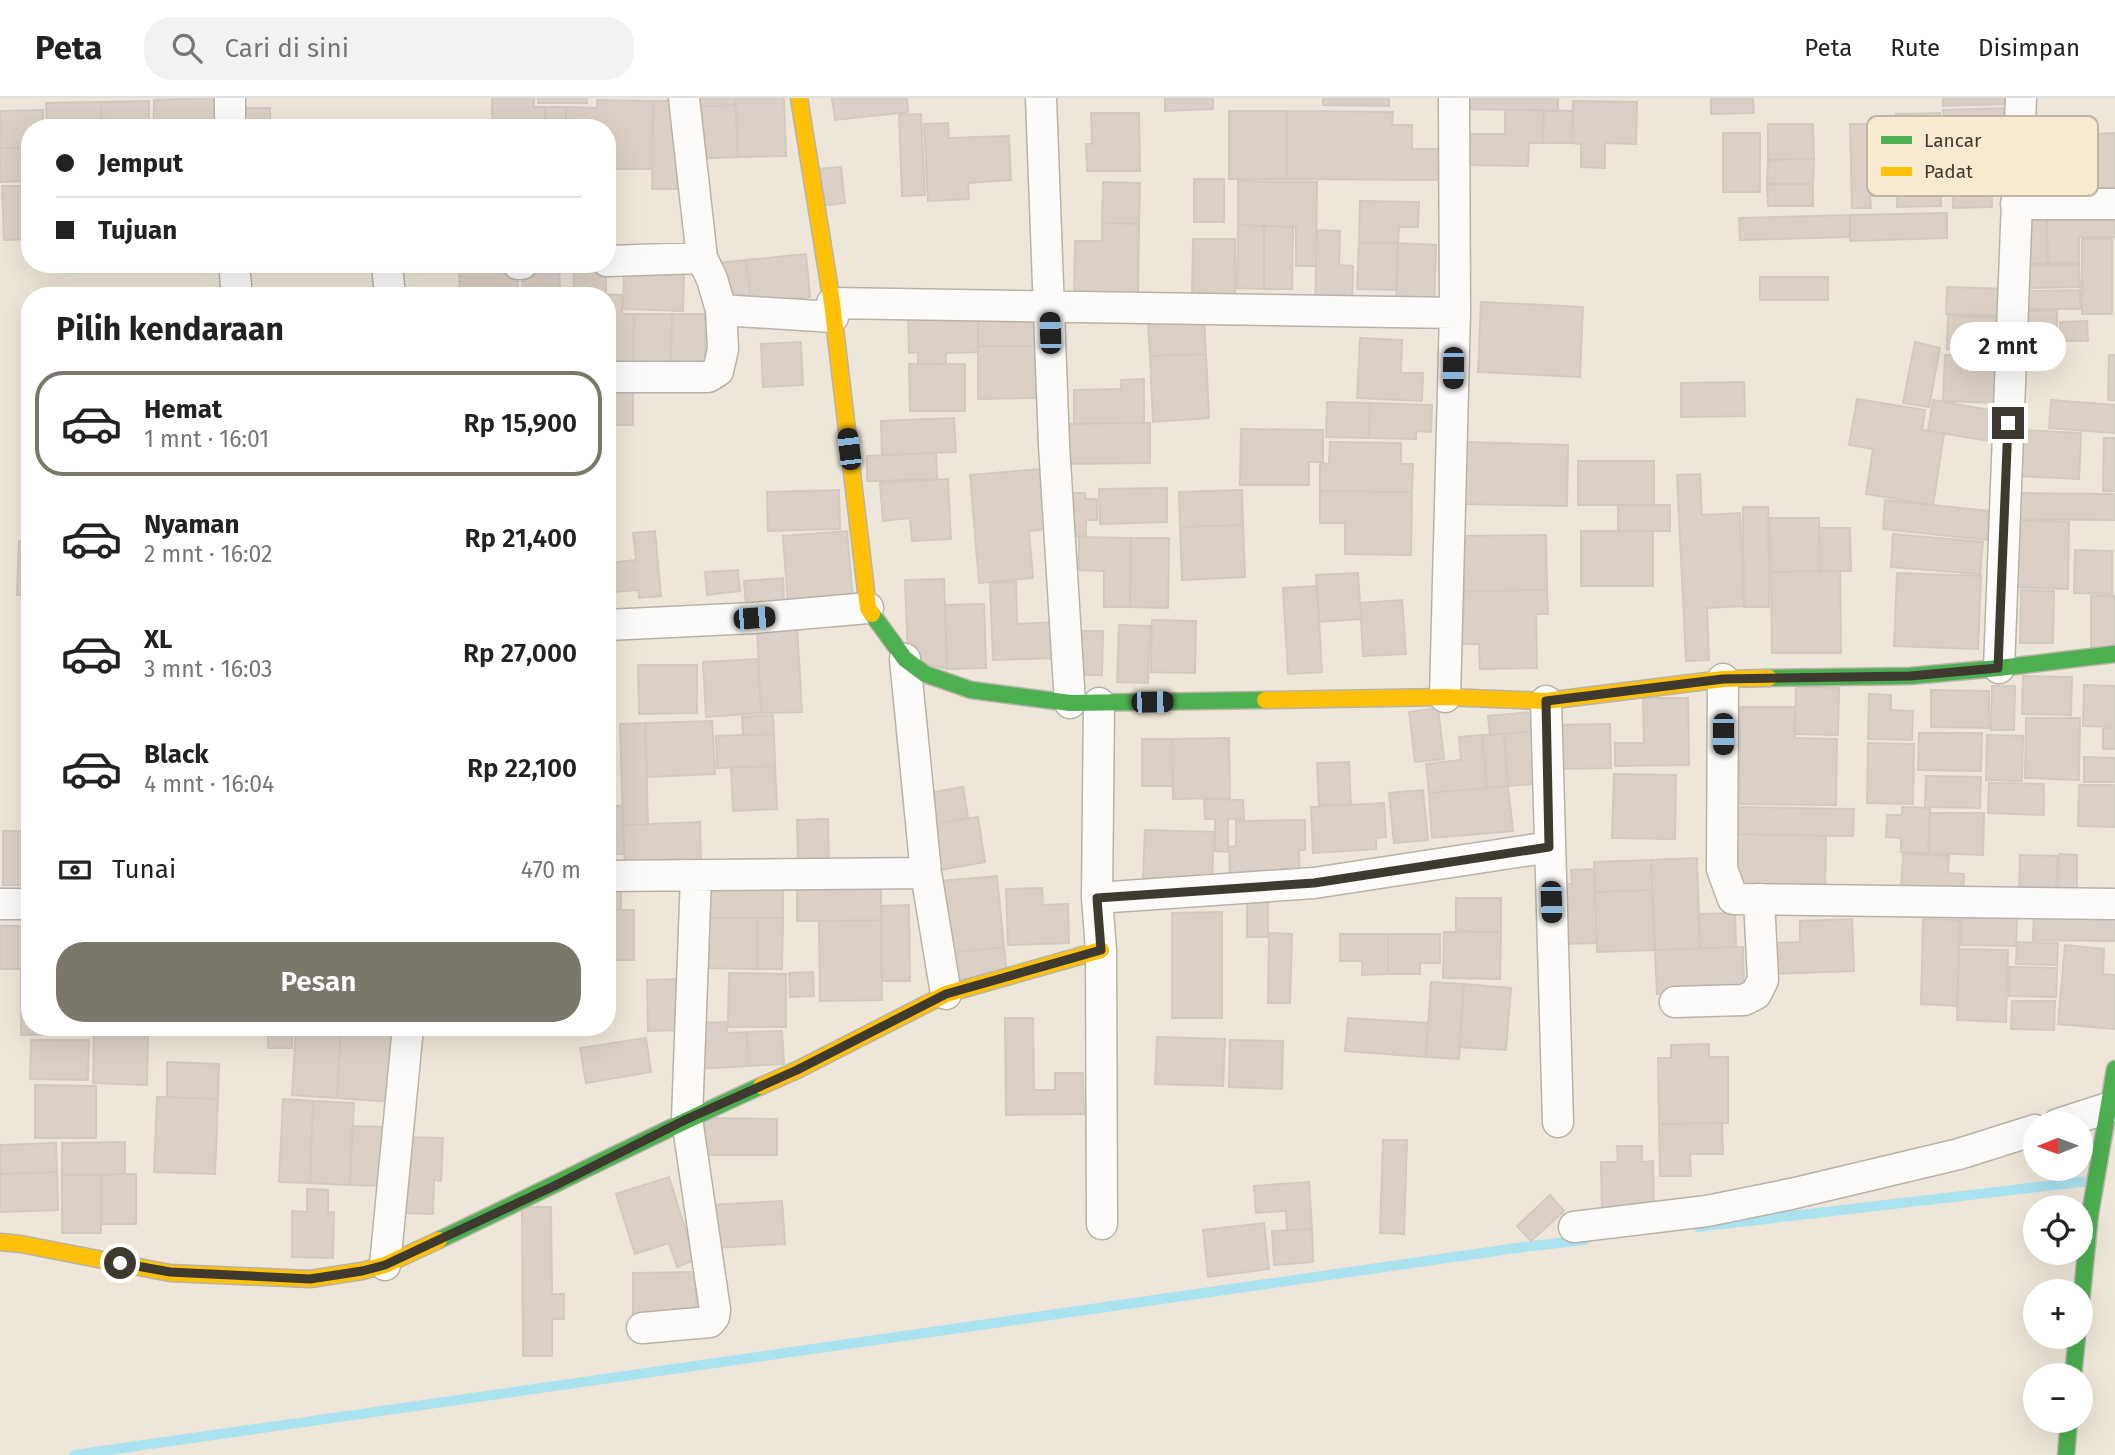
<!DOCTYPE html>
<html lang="id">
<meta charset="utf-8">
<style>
body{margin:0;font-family:"Fira Sans",sans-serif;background:#f2f2f2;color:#222;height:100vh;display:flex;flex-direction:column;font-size:26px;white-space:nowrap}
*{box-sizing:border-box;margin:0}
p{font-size:23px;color:#767676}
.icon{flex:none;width:38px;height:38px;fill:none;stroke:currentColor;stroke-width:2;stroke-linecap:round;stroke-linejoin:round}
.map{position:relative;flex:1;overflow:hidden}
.details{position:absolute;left:21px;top:189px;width:595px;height:749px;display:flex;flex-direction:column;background:#fff;border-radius:28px;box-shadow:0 7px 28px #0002}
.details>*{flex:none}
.hud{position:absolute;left:21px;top:21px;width:595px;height:154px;border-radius:28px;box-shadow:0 7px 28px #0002;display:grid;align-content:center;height:154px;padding:0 35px;background:#fff}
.needle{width:46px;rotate:269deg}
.controls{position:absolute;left:2023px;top:1013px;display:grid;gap:14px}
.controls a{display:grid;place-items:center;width:70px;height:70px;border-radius:50%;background:#fff;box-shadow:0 7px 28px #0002;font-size:35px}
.end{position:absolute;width:32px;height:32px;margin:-16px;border:9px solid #3f3a30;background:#fff;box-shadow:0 0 0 4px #fff}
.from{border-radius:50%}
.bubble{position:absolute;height:49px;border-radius:24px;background:#fff;box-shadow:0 7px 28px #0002;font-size:23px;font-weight:600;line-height:49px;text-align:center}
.car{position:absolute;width:21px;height:42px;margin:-21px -10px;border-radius:9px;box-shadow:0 0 5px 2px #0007;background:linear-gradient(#222 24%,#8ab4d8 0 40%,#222 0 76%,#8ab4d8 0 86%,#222 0)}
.hud b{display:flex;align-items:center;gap:24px;height:66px;font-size:26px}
.hud b+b{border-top:2px solid #e0e0e0}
.hud i{width:18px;height:18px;background:#222}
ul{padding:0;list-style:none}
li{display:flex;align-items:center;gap:21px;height:105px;margin:0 14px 10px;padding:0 21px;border:4px solid transparent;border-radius:28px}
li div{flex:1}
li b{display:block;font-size:26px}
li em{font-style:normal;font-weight:600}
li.current{border-color:#7c776b}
li>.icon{width:63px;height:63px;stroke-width:1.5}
h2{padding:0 35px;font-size:32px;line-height:84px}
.pay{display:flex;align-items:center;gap:18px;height:77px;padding:0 35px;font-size:26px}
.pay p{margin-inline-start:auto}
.action{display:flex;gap:14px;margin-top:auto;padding:14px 35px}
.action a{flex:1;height:80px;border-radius:28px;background:#7c776b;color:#fff;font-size:28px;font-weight:600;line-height:80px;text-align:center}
header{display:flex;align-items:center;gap:42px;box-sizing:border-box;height:98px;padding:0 35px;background:#fff;border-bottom:2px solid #e0e0e0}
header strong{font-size:33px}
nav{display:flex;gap:38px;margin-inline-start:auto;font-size:24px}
.search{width:490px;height:63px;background:#f2f2f2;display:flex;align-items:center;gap:18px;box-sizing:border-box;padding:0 24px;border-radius:28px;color:#767676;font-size:26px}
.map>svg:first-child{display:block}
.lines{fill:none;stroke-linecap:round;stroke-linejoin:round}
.stream{stroke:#aae2ef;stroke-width:10}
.building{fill:#dcd0c6;stroke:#d2c9c1;stroke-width:2}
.street-casing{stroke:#b8b3a8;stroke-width:33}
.fast-casing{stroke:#b8b3a8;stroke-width:19}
.slow-casing{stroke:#b8b3a8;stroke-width:19}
.street{stroke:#fcfbf9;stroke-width:30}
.fast{stroke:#4caf50;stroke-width:16}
.slow{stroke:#ffc107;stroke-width:16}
.route{stroke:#3f3a30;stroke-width:9}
.key{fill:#f7ead0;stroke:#c0b5a0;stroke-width:2}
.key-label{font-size:19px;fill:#3f3a30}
</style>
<header>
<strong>Peta</strong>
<div class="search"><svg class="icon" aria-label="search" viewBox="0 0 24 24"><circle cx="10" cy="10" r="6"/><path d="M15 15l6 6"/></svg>Cari di sini</div>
<nav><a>Peta</a><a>Rute</a><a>Disimpan</a></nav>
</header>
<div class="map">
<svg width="2115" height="1357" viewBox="0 0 2115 1357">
<rect width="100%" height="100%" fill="#eee7d9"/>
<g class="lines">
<path class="stream" d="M1698,1129L2089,1083
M74,1357L1524,1149L1585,1142"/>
</g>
<path class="building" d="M214,0L215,30H154V2Z
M492,0H534V9H545V30H492Z
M538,0H587V5H538Z
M690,0H735L736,7L690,9Z
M735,0H784L786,58L738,59Z
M832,0H907L908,14L835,22Z
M1165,0H1213V11L1165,13Z
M1323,0H1389V8L1323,7Z
M1464,0H1558V13L1464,11Z
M1711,0H1753L1754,15L1711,16Z
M1943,0H2011V6L1943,8Z
M597,2L653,3L652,71H607V30H566V9L597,10Z
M149,3V30H101V4Z
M653,3H678L677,91H652Z
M1573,3L1637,4L1636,46L1605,45V70L1581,69V46L1572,45Z
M101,4V30H47L46,5Z
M736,7L738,59L692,61L690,9Z
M545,9H566V30H545Z
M233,10H270V30H233Z
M2004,10V46L1944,48L1943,12Z
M43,12V30H30V49L0,50V13Z
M1505,12H1544L1543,45H1529L1528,68L1462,67V36H1505Z
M1544,12L1573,13L1572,45H1543Z
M1229,13H1287V81H1229Z
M1287,13L1393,14L1392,27H1412V51H1439V82L1287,81Z
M1091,15H1139L1140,73H1087L1086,46H1092Z
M1940,15L1941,57L1897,58L1896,16Z
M921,16L925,97L902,98L899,17Z
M385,24L386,30H345V29Z
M948,25L949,40L1009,38L1011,82L968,85L969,101L928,103L924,26Z
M1768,26H1813L1814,61L1768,62Z
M1850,26H1892L1893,98H1870L1871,110H1852Z
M1723,35H1760V94H1723Z
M2115,35V100L2097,101L2094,36Z
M30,49V83L0,84V50Z
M1991,49L1992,109L1953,110L1951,50Z
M1941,57V108L1897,109V58Z
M1814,61L1813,86H1767L1768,62Z
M841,69L845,105L822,108L818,71Z
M1194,81H1224V124H1194Z
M1238,83L1317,84L1316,168H1296V129L1238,127Z
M1103,84L1140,85L1139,126L1102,125Z
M1767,86H1813V108H1768Z
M2,88H30V141L4,142Z
M1360,103L1419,104L1418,129H1399L1398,145H1359Z
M2047,114H2115V139H2079V165H2048Z
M2047,114L2048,165L2027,166L2026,115Z
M1947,115V140L1850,143V117Z
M1850,117V139L1740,142L1739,120Z
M1102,125L1139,126L1138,201L1074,200L1075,143H1102Z
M1238,127L1264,128V191L1237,190Z
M1264,128L1293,129L1292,191H1264Z
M1317,132L1340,133L1339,167L1353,168L1352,210L1315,209Z
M1193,141H1235V197L1192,203Z
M2082,141H2112V216H2082Z
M1359,145H1398L1396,192L1357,191Z
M1398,145L1436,147L1434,213L1396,211Z
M806,156L810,199L751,205L746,162Z
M746,162L751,205L722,207L718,165Z
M2030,167H2079L2080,189L2030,190Z
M574,169H606V197L574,198Z
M559,170L560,198H523L522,171Z
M517,171L518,198H460L459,174Z
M624,173L684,174L683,213L623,211Z
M1760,179H1828V202H1760Z
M1947,189L2007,191L2006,218L1946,216Z
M2080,192V211H2028L2029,193Z
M594,196L622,197V216H634L633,270H607V198Z
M1481,204L1583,209L1580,279L1478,274Z
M2026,213H2057V250H2026Z
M1035,215V248H978V216Z
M634,216H672L671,271L633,270Z
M672,216H705V271H671Z
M908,216H978V254L946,255V265L918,266V254L909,255Z
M1948,218L2006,220L2005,238L1995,237V253L1947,251Z
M1204,220L1206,256L1150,258L1148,223Z
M2087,223L2088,243H2061L2060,224Z
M1360,240L1402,242L1401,275H1423L1422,303L1357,300Z
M801,244L803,287L763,289L761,246Z
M1915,244L1940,250L1929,309L1903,305Z
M978,248H1035L1036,300L978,301Z
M1206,256L1209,320L1153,324L1150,258Z
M1945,257L2001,259L1999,305L1943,303Z
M2109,257H2115V302H2108Z
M909,266H965V313H910Z
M1144,281V325L1074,326V292L1121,291V282Z
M607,283H633V327H607Z
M1744,284L1745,318L1681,319V285Z
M1857,301L1925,312L1922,332L1944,336L1933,407L1866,396L1873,351L1849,347Z
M1933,302L2001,314L1996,344L1928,333Z
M2051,302L2115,307V335L2049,330Z
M1327,304L1370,305L1369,340L1326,339Z
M1370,305L1432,307L1431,334L1416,333V341L1369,340Z
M954,320L956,354L882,357L881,323Z
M1150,325V365L1060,366V326Z
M1241,331L1323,332V364H1309V387H1240Z
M2020,332L2081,335L2079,381L2018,378Z
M2104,340H2115V393H2103Z
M1330,344L1401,345V366H1413L1412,394L1320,393V365L1329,366Z
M1467,344L1568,347L1567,408L1465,406Z
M936,355L937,381L867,383V358Z
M1578,363H1654V407H1578Z
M1041,371L1047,431L1029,433L1033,480L979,485L970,377Z
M1700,376L1702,417L1740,415L1744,508L1707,510L1709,562L1686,563L1677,377Z
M948,381L951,441L912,443L910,420L883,423L880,385Z
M1167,390V424L1100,426L1099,391Z
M839,392L840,431L768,433L767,394Z
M1242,392L1243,427L1180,429L1179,394Z
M1320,393L1412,394L1411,457L1345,456V425H1320Z
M1065,395H1085L1086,401H1097V422H1086V438H1066Z
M2018,395L2115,396V422L2018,421Z
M1885,402L1989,413L1987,442L1883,431Z
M1618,407H1670V433H1618Z
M1743,409H1768L1769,509H1744Z
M1770,420H1819L1820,473L1771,474Z
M2013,422L2069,424L2068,491L2012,489Z
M1243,427L1245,479L1182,482L1180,429Z
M1819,430H1850L1851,473H1820Z
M655,433L661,498L639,500L638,492L613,494L610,465L636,462L633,435Z
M847,433L853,502L788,507L783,438Z
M1581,433H1653V488H1581Z
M1893,436L1983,444L1980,476L1891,469Z
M1546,437L1547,492L1464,493L1463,438Z
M1079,439L1131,440L1130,509H1104V473L1079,472Z
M1131,440H1169L1168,510L1130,509Z
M19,443H30V512H23V497H17Z
M2075,452L2112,453V496L2074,495Z
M738,472L740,493L707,497L705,474Z
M1840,473L1841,555H1772L1771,474Z
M1358,475L1361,521L1319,524L1316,477Z
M1897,475L1981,478L1978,551L1894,548Z
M783,480L784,504L746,507L744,483Z
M944,481L947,571L908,561L905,482Z
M1016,484L1017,526L1058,524L1060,560L993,562L990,485Z
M1317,488L1322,574L1288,576L1283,490Z
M1547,492L1548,516H1536L1537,570L1480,571L1479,546H1458V517H1464V493Z
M2021,492L2054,493L2053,545H2020Z
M2091,498H2115V553H2091Z
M1402,502L1406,556L1363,558L1360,505Z
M984,506L986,570L947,571L945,507Z
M1152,522L1196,523L1195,575L1151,574Z
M1119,527L1150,528L1148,585L1117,584Z
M797,528L802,614L761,615L757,530Z
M1080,533H1103L1102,577H1078Z
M758,561L761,615L706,619L703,564Z
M638,567H697V615L639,616Z
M2023,578L2072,579L2071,617L2022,616Z
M2084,587L2115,588L2114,629L2083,628Z
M1992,588H2015L2014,632H1991Z
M1796,589L1839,590L1838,637L1795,636Z
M1931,592L1989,593V630L1931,629Z
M1869,596L1891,597V612L1913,613L1912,642L1868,641Z
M1643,600H1688L1689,667L1615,668V645H1644Z
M1740,609H1795V640L1837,641L1836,707L1740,706Z
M1438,610L1444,661L1415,664L1409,614Z
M1531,614L1533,633L1490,637L1488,618Z
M773,617L774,636L743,637L742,619Z
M2026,620H2080L2079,682L2025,680Z
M712,623L715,676L647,679L645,625Z
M645,625L648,726L623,727L620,626Z
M1610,626L1611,670L1552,671L1551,627Z
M2103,630H2115V651H2103Z
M1533,633L1544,685L1508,688L1504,636Z
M1919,635H1982L1981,673L1918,672Z
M774,636L775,668L717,670L716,638Z
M1504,636L1508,688L1487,690L1482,637Z
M1482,637L1487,690L1429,695L1426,666L1461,662L1459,639Z
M1987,637L2023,638L2022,683L1986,682Z
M1229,640L1230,700L1173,701L1172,641Z
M1142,641H1172L1173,688H1142Z
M1868,645L1914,646L1913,706L1867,705Z
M2084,659L2115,660V684H2084Z
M1349,664L1351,706L1319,707L1317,665Z
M775,668L777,711L733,713L731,669Z
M1614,676L1676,677L1675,741L1612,740Z
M1926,678L1981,679L1980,710L1925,709Z
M1989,685L2044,686V717L1988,715Z
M2079,687H2115V729L2078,728Z
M1508,688L1513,733L1432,740L1429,695Z
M963,689L968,720L927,727L922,696Z
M1423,692L1428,742L1394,745L1389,695Z
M1204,701L1243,702L1244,721H1228V754L1215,753V721H1205Z
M1384,705L1386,739L1376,740V751L1313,755L1311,709Z
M607,708H622L624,756H607Z
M1734,709L1854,711L1853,738L1733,736Z
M1902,709L1930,710L1928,755L1901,754V740L1886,739L1887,717H1902Z
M1930,715H1984L1983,757L1929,755Z
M978,719L985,764L935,773L927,727Z
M828,721L829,767L798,768L797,722Z
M1305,722V752H1299L1300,783H1230L1229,749L1236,748V723Z
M700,724L701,767L625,771L623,727Z
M1145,732L1214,734L1212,783L1143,781Z
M3,733H30V787H3Z
M1733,736L1826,738L1825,797L1733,795Z
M1903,756L1949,758L1948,775L1964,776L1963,796L1901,793Z
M2059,756L2077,757V802H2058Z
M2020,757L2057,758L2056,799L2019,798Z
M1697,760L1700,850L1655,852L1651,762Z
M1651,762L1652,792L1595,794L1594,764Z
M1594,771L1597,845L1562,846L1560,786H1572L1571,772Z
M997,778L1004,849L948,855L941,783Z
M881,784V822L797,823V785Z
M621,785V812H607V786Z
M708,786L783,787V820H708Z
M1042,790L1043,807L1068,806L1069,845L1008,847L1006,791Z
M1652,792L1655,852L1597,854L1595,794Z
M1247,794H1268V839H1247Z
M1456,800H1501V834L1456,833Z
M909,807L910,883H882L881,808Z
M607,812H634V862H607Z
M2034,813L2115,815V843L2033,842Z
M1222,814V920H1172V815Z
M1735,815L1736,849L1700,850L1699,816Z
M1962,816L2017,818L2016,848L1961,847Z
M708,820H757V871L708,870Z
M757,820H783L782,871H757Z
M1852,821L1854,873L1773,876L1772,845L1800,844V823Z
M1923,821L1960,822L1957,908L1921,906Z
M881,822L882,902L820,903L819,823Z
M0,828H30V871H0Z
M1444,834H1501L1500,881L1443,880Z
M1269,835L1292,836L1290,905H1268Z
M1340,836H1388V876L1362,877V863H1340Z
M1388,836H1440V865H1420V876H1388Z
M2017,844L2058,845L2057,867L2016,866Z
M2065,847L2104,851L2103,876L2115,877V931L2058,926Z
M1004,849L1007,877L951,883L948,855Z
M1743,849L1744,893L1657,896L1655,852Z
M1959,851L2008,852L2006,924L1957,922Z
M2009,869L2057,870L2056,899L2009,898Z
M21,874H30V929H76V936L21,937Z
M813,874L814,898L790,899L789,875Z
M729,875L786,876V929H728Z
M680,881L682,932L648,933L647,882Z
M1431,884L1464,886L1459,961L1426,959Z
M1464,886L1511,890L1506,952L1459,949Z
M2012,903H2055L2054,932L2011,931Z
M1005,920H1033L1034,992H1055V975H1083L1084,1016L1006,1017Z
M1348,920L1428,925L1426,959L1345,953Z
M726,924L727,935L747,934L748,968L698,971L695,925Z
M204,929H241V935L204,934Z
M241,929H266V935H241Z
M268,929H292V950H268Z
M296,930L341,932L337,1000L292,997Z
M94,931L148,932L147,987L93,985Z
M341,932L394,936L390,1004L337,1000Z
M782,933L784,966L748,968L747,934Z
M1157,939L1225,941L1223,988L1155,986Z
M646,940L651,974L586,985L580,950Z
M31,942H89L88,982L30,981Z
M1230,942L1283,943L1282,991L1229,989Z
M1709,946V959H1728V1025L1659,1026L1658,960H1671V947Z
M167,964L219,966L218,1001L167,999Z
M35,987L96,988V1040H35Z
M157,999L218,1001L215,1076L154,1074Z
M283,1001L313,1003L310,1085L279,1084Z
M313,1003L354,1005L350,1087L310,1085Z
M705,1020L777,1021V1057H705Z
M1722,1025L1723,1056H1690L1691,1078H1660L1659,1026Z
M352,1028L387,1029L384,1088L350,1087Z
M402,1039L443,1040L441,1083L434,1082L433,1116L399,1115Z
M1383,1042H1407L1404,1136L1380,1135Z
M125,1044V1076L62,1077V1045Z
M56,1045L57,1074L0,1076V1047Z
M1617,1048H1642V1064L1653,1063L1654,1114H1602L1601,1064H1618Z
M57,1074L58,1112L0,1114V1076Z
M125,1076H136V1126H101V1077Z
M62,1077H101V1135H62Z
M669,1079L695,1162L677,1169L669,1145L635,1156L616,1096Z
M1309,1084L1312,1131L1287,1132L1286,1113L1256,1115L1254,1088Z
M307,1091L328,1092V1115L334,1114L333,1160L292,1159V1113L307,1114Z
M1550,1097L1564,1113L1531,1143L1517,1128Z
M782,1103L785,1146L713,1150L710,1107Z
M522,1109H551L552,1196H564V1221H552V1258H523Z
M1264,1125L1269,1171L1208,1179L1203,1132Z
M1312,1131L1313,1164L1274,1167L1272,1133Z
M696,1174V1215L633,1216V1175Z"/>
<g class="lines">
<g class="street-casing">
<path id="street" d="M230,0V30
M684,0L702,160
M1041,0L1054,347L1070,605
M2016,106H2115
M607,163L702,160L712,181L721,212L833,219
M234,166L237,198
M518,166H522
M387,167L390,198
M832,205L1455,215
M607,279H708L718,273L723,251L721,212
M607,527L754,520L868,510
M905,561L926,775L946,896
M1999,570L2021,0
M1723,581L1722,771L1733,801L2115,806
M1445,599L1455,215L1454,0
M1546,603L1558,1024
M1099,605L1097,800L1101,852L1102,1126
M607,778L926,775
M1097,800L1314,785L1550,749
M0,806H30
M1675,904L1744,902L1756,896L1763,882L1759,801
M2058,1026L2108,1010
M1574,1129L1707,1113L1791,1096L1959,1056L2035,1032
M385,1167L408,929
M642,1230L710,1224L714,1219L715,1212L687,1021L696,778"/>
</g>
<g class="fast-casing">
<path id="fast" d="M872,516L905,561L925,576L971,592L1070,605L1265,602
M1769,580L1910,578L1999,570L2115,556
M439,1142C547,1091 652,1037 761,988
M2081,1205L2090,1116L2115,971
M2073,1278L2077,1239
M2066,1357L2069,1323"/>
</g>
<g class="slow-casing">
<path id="slow" d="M799,0L832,205L868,510L872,516
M1265,602L1445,599L1546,603L1723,581L1769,580
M761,988L797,972L946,896L1101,852
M0,1144L21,1146L170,1175L310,1181L362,1173L385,1167L439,1142"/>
</g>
<use href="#street" class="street"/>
<use href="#fast" class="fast"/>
<use href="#slow" class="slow"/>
</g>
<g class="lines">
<path class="route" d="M120,1165L170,1174L310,1181L362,1173L385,1167L554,1088L687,1021L797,972L946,896L1101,852L1097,800L1314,785L1549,749L1546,603L1723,581L1910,578L1998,570L2008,325"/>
</g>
<rect x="1867" y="18" width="231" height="80" rx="10" class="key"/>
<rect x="1881" y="38" width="31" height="8" fill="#4caf50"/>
<rect x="1881" y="69" width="31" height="9" fill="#ffc107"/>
<g class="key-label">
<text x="1924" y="49">Lancar</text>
<text x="1924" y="80">Padat</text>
</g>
</svg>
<div class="controls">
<a><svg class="needle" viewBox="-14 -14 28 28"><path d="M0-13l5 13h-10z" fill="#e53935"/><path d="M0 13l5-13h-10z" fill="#767676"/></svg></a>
<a><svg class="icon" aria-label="locate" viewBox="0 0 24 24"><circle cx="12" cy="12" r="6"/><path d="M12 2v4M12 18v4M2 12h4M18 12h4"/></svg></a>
<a>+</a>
<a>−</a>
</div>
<i class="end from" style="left:120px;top:1165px"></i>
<i class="end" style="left:2008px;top:325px"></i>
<div class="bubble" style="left:1950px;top:224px;width:116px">2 mnt</div>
<i class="car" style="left:1050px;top:235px;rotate:358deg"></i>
<i class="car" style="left:1453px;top:270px;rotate:181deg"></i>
<i class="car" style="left:849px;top:351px;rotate:353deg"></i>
<i class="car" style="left:754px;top:520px;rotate:85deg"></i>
<i class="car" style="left:1152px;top:604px;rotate:89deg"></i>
<i class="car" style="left:1723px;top:636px;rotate:180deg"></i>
<i class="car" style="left:1551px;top:804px;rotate:178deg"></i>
<div class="hud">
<b><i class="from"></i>Jemput</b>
<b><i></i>Tujuan</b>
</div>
<section class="details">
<h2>Pilih kendaraan</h2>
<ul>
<li class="current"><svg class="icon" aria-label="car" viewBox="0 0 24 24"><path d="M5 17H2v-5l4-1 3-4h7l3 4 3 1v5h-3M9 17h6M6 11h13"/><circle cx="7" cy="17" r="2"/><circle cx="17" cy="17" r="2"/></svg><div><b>Hemat</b><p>1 mnt · 16:01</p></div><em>Rp 15,900</em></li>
<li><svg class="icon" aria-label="car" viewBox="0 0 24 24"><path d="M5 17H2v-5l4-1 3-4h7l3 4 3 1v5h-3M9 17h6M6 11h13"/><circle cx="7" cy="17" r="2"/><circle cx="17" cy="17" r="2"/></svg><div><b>Nyaman</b><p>2 mnt · 16:02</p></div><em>Rp 21,400</em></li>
<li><svg class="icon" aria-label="car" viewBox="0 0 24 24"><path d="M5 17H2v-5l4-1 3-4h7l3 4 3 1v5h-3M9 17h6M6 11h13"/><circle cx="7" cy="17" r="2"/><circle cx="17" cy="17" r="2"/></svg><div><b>XL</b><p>3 mnt · 16:03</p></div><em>Rp 27,000</em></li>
<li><svg class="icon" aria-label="car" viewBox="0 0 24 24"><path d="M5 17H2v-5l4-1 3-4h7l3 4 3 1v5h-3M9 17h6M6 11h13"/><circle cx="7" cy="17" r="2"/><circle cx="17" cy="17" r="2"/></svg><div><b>Black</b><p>4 mnt · 16:04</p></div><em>Rp 22,100</em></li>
</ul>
<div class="pay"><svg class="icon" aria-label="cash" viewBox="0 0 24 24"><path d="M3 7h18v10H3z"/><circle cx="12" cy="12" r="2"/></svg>Tunai<p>470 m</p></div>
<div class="action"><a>Pesan</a></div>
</section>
</div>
